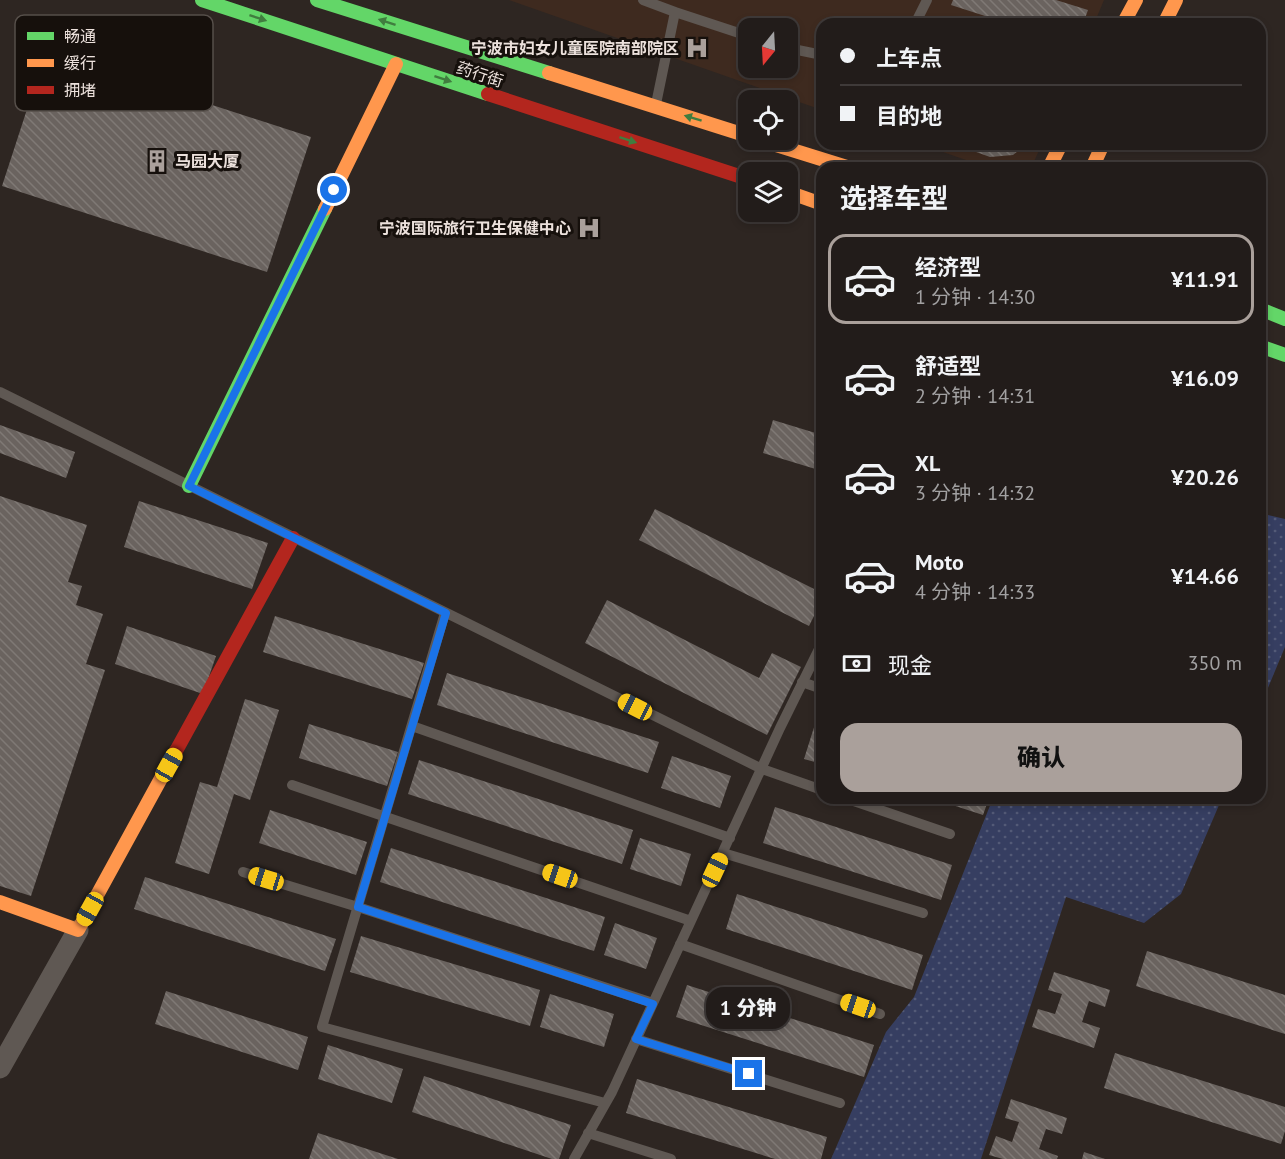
<!DOCTYPE html>
<html lang="zh">
<meta charset="utf-8">
<style>
body{margin:0;font-family:"PT Sans","Noto Sans SC",sans-serif;background:#2a2523;color:#f1f3f6;height:100vh;display:flex;flex-direction:column;font-size:22px;white-space:nowrap}
*{box-sizing:border-box;margin:0}
p{font-size:20px;color:#a2a1a2}
.icon{flex:none;width:33px;height:33px;fill:none;stroke:currentColor;stroke-width:2;stroke-linecap:round;stroke-linejoin:round}
.map{position:relative;flex:1;overflow:hidden}
.drawer{position:absolute;left:816px;top:162px;width:450px;height:642px;display:flex;flex-direction:column;background:#221c1a;border-radius:18px;box-shadow:0 3px 9px #0003,0 0 0 2px #3f3a39}
.drawer>*{flex:none}
.guide{position:absolute;left:816px;top:18px;width:450px;height:132px;border-radius:18px;box-shadow:0 3px 9px #0003,0 0 0 2px #3f3a39;display:grid;align-content:center;height:132px;padding:0 24px;background:#221c1a}
.needle{width:39px;rotate:198deg}
.tools{position:absolute;left:738px;top:18px;display:grid;gap:12px}
.tools a{display:grid;place-items:center;width:60px;height:60px;border-radius:12px;background:#221c1a;box-shadow:0 3px 9px #0003,0 0 0 2px #3f3a39;font-size:30px}
.end{position:absolute;width:27px;height:27px;margin:-14px;border:8px solid #1a73e8;background:#fff;box-shadow:0 0 0 3px #fff}
.from{border-radius:50%}
.bubble{position:absolute;height:42px;border-radius:18px;background:#221c1a;box-shadow:0 3px 9px #0003,0 0 0 2px #3f3a39;font-size:20px;font-weight:800;line-height:42px;text-align:center}
.car{position:absolute;width:18px;height:36px;margin:-18px -9px;border-radius:8px;box-shadow:0 0 4px 2px #0007;background:linear-gradient(#f5c518 24%,#345 0 40%,#f5c518 0 76%,#345 0 86%,#f5c518 0)}
.guide b{display:flex;align-items:center;gap:21px;height:57px;font-size:22px}
.guide b+b{border-top:2px solid #3f3a39}
.guide i{width:15px;height:15px;background:#f1f3f6}
ul{padding:0;list-style:none}
li{display:flex;align-items:center;gap:18px;height:90px;margin:0 12px 9px;padding:0 12px;border:3px solid transparent;border-radius:18px}
li div{flex:1}
li b{display:block;font-size:22px}
li em{font-style:normal;font-weight:800}
li.current{border-color:#aaa09b}
li>.icon{width:54px;height:54px;stroke-width:1.5}
h2{padding:0 24px;font-size:27px;line-height:72px}
.pay{display:flex;align-items:center;gap:15px;height:66px;padding:0 24px;font-size:22px}
.pay p{margin-inline-start:auto}
.primary-button{display:flex;gap:12px;margin-top:auto;padding:12px 24px}
.primary-button a{flex:1;height:69px;border-radius:18px;background:#aaa09b;color:#111;font-size:24px;font-weight:800;line-height:69px;text-align:center}
.map>svg:first-child{display:block}
.built{fill:#3e2a1f;fill-rule:evenodd}
.park{fill:url(#park-dots)}
.building{fill:url(#building-back-hatch)}
.lines{fill:none;stroke-linecap:round;stroke-linejoin:round}
.lane{stroke:#5f5853;stroke-width:10}
.street{stroke:#5f5853;stroke-width:21}
.fast{stroke:#63d668;stroke-width:14}
.slow{stroke:#ff974d;stroke-width:14}
.jam{stroke:#b3261e;stroke-width:14}
.oneway{fill:#407d3f}
.route{stroke:#1a73e8;stroke-width:8}
.labels{text-anchor:middle;dominant-baseline:central;stroke-width:6;stroke-linejoin:round;paint-order:stroke}
.poi-label{font-size:16px;font-weight:bold;fill:#ece1dc;stroke:#16100c;text-anchor:end}
.street-label{font-size:16px;fill:#ece1dc;stroke:#16100c}
.key{fill:#16100c;stroke:#564f4a;stroke-width:1.5}
.key-label{font-size:16px;fill:#ece1dc}
</style>
<div class="map">
<svg width="1285" height="1159" viewBox="0 0 1285 1159">
<defs>
<pattern id="park-dots" width="8" height="8" patternUnits="userSpaceOnUse" patternTransform="scale(1.5)"><rect width="8" height="8" fill="#363e61"/><path d="M2 2h.1M6 6h.1" fill="none" stroke="#535a77" stroke-width="1.8" stroke-linecap="round"/></pattern>
<pattern id="building-back-hatch" width="6" height="6" patternUnits="userSpaceOnUse" patternTransform="scale(1.5)"><rect width="6" height="6" fill="#6a635f"/><path d="M-1 5l2 2M0 0l6 6M5-1l2 2" fill="none" stroke="#7f7975"/></pattern>
</defs>
<rect width="100%" height="100%" fill="#2e2622"/>
<path class="built" d="M509,0H1104L1094,24H822V110ZM748,28H788V68H748Z
M920,144H1042L1031,168H989Z"/>
<path class="park" d="M1260,513L1285,519V647L1260,707Z
M993,798H1222L1181,894L1144,923L1066,897L981,1159H831L886,1032L914,997Z"/>
<path class="building" d="M953,0H1056L1088,10L1083,24H1010L951,5Z
M46,51L311,137L267,272L2,186Z
M954,144H1027L1013,155L990,157Z
M773,420L822,435V471L763,453Z
M0,425L75,452L66,478L0,453Z
M0,496L87,525L68,582L82,586L76,605L103,614L86,664L105,670L31,896L0,886Z
M139,501L268,543L252,589L124,547Z
M655,509L822,593V600L809,626L639,540Z
M607,600L759,678L772,653L801,667L767,735L585,643Z
M275,616L424,663L412,699L263,652Z
M127,626L216,656L203,694L115,664Z
M447,673L659,742L648,773L437,705Z
M245,699L279,710L250,800L234,794L209,874L175,863L200,782L217,787Z
M816,721L822,723V764L804,759Z
M309,724L398,752L387,786L299,758Z
M672,756L731,776L720,808L661,788Z
M419,760L633,830L622,864L408,794Z
M931,798H989L983,815Z
M775,807L952,865L941,900L763,843Z
M270,810L367,842L356,875L259,843Z
M640,838L691,854L681,886L630,869Z
M391,848L605,917L594,951L380,882Z
M145,877L336,939L325,971L134,909Z
M737,894L923,955L912,990L726,929Z
M615,923L657,938L646,969L604,955Z
M361,936L540,990L530,1026L350,972Z
M1147,951L1285,995V1034L1136,986Z
M1054,972L1110,990L1105,1007L1089,1001L1082,1022L1100,1028L1094,1048L1032,1027L1038,1009L1055,1014L1062,994L1048,990Z
M687,985L874,1045L864,1077L676,1017Z
M166,991L308,1037L298,1070L155,1024Z
M550,994L614,1014L604,1047L540,1027Z
M328,1045L403,1069L392,1103L318,1079Z
M1115,1053L1285,1107V1131L1281,1144L1104,1088Z
M424,1076L571,1125L559,1159H552L412,1112Z
M637,1079L827,1137L821,1159H775L626,1113Z
M1011,1099L1067,1118L1062,1134L1046,1129L1039,1149L1058,1156L1057,1159H1003L989,1155L996,1136L1012,1142L1019,1122L1005,1118Z
M318,1133L398,1159H309Z
M1084,1152L1105,1159H1082Z"/>
<g class="lines">
<path class="lane" d="M643,0L675,12
M915,24L927,0
M788,48L822,55
M656,104L675,12L748,36
M0,392L762,769L822,790
M445,613L322,1027L605,1103
M802,682L822,689
M412,726L730,838
M292,785L691,921
M845,798L950,834
M723,853L923,913
M243,872L358,907L653,1003
M680,944L880,1014
M636,1039L840,1103
M588,1133L671,1159
M574,1159L612,1092L780,728L822,643"/>
<path class="street" d="M0,1068L78,930"/>
<path class="fast" d="M202,0L488,94
M317,0L549,73
M1260,309L1285,319
M1260,346L1285,355
M189,486L325,209"/>
<path class="slow" d="M1123,24L1136,0
M1164,24L1176,0
M549,73L748,136
M760,140L850,168
M1049,168L1061,144
M1092,168L1103,144
M788,192L822,204
M325,209L396,64
M0,902L78,930L176,751"/>
<path class="jam" d="M488,94L748,179
M176,751L293,538"/>
</g>
<defs><path id="oneway-solid" d="M-6-.8H1V-3.2L6.5 0L1 3.2V.8H-6Z" transform="scale(1.5)"/></defs>
<g class="oneway">
<use href="#oneway-solid" transform="translate(258 18) rotate(18)"/>
<use href="#oneway-solid" transform="translate(387 22) rotate(-162)"/>
<use href="#oneway-solid" transform="translate(443 79) rotate(18)"/>
<use href="#oneway-solid" transform="translate(693 118) rotate(-163)"/>
<use href="#oneway-solid" transform="translate(628 140) rotate(18)"/>
</g>
<g class="lines">
<path class="route" d="M334,190L189,486L446,613L358,907L653,1004L636,1039L749,1074"/>
</g>
<defs>
<g id="hospital-bare" transform="scale(1.8)"><path d="M-5-5h3v3.5h4V-5h3V5h-3V1.5h-4V5h-3Z" fill="#aaa09b" stroke="#16100c" stroke-width="2.5" paint-order="stroke"/></g>
<g id="building-bare" transform="scale(1.8)"><path d="M-4-6H4V6H1V3H-1V6H-4ZM-2.5-4.3h1.7v1.8h-1.7ZM.8-4.3h1.7v1.8H.8ZM-2.5-1h1.7V.8h-1.7ZM.8-1h1.7V.8H.8Z" fill="#aaa09b" stroke="#16100c" stroke-width="2.5" paint-order="stroke"/></g>
</defs>
<g fill-rule="evenodd">
<use href="#hospital-bare" x="697" y="48"/>
<use href="#building-bare" x="157" y="161"/>
<use href="#hospital-bare" x="589" y="228"/>
</g>
<g class="labels">
<g class="poi-label">
<text x="679" y="48">宁波市妇女儿童医院南部院区</text>
<text x="175" y="161" text-anchor="start">马园大厦</text>
<text x="571" y="228">宁波国际旅行卫生保健中心</text>
</g>
<g class="street-label">
<text transform="translate(480 74) rotate(18)">药行街</text>
</g>
</g>
<rect x="15" y="15" width="198" height="96" rx="9" class="key"/>
<rect x="27" y="32" width="27" height="8" fill="#63d668"/>
<rect x="27" y="59" width="27" height="8" fill="#ff974d"/>
<rect x="27" y="86" width="27" height="8" fill="#b3261e"/>
<g class="key-label">
<text x="64" y="42">畅通</text>
<text x="64" y="69">缓行</text>
<text x="64" y="96">拥堵</text>
</g>
</svg>
<div class="tools">
<a><svg class="needle" viewBox="-14 -14 28 28"><path d="M0-13l5 13h-10z" fill="#e53935"/><path d="M0 13l5-13h-10z" fill="#a2a1a2"/></svg></a>
<a><svg class="icon" aria-label="locate" viewBox="0 0 24 24"><circle cx="12" cy="12" r="6"/><path d="M12 2v4M12 18v4M2 12h4M18 12h4"/></svg></a>
<a><svg class="icon" aria-label="layers" viewBox="0 0 24 24"><path d="M12 4l9 5-9 5-9-5zM3 14l9 5 9-5"/></svg></a>
</div>
<i class="end from" style="left:334px;top:190px"></i>
<i class="end" style="left:749px;top:1074px"></i>
<div class="bubble" style="left:706px;top:987px;width:84px">1 分钟</div>
<i class="car" style="left:635px;top:707px;rotate:297deg"></i>
<i class="car" style="left:169px;top:765px;rotate:29deg"></i>
<i class="car" style="left:715px;top:870px;rotate:25deg"></i>
<i class="car" style="left:560px;top:876px;rotate:289deg"></i>
<i class="car" style="left:266px;top:879px;rotate:287deg"></i>
<i class="car" style="left:90px;top:909px;rotate:209deg"></i>
<i class="car" style="left:858px;top:1006px;rotate:289deg"></i>
<div class="guide">
<b><i class="from"></i>上车点</b>
<b><i></i>目的地</b>
</div>
<section class="drawer">
<h2>选择车型</h2>
<ul>
<li class="current"><svg class="icon" aria-label="car" viewBox="0 0 24 24"><path d="M5 17H2v-5l4-1 3-4h7l3 4 3 1v5h-3M9 17h6M6 11h13"/><circle cx="7" cy="17" r="2"/><circle cx="17" cy="17" r="2"/></svg><div><b>经济型</b><p>1 分钟 · 14:30</p></div><em>¥11.91</em></li>
<li><svg class="icon" aria-label="car" viewBox="0 0 24 24"><path d="M5 17H2v-5l4-1 3-4h7l3 4 3 1v5h-3M9 17h6M6 11h13"/><circle cx="7" cy="17" r="2"/><circle cx="17" cy="17" r="2"/></svg><div><b>舒适型</b><p>2 分钟 · 14:31</p></div><em>¥16.09</em></li>
<li><svg class="icon" aria-label="car" viewBox="0 0 24 24"><path d="M5 17H2v-5l4-1 3-4h7l3 4 3 1v5h-3M9 17h6M6 11h13"/><circle cx="7" cy="17" r="2"/><circle cx="17" cy="17" r="2"/></svg><div><b>XL</b><p>3 分钟 · 14:32</p></div><em>¥20.26</em></li>
<li><svg class="icon" aria-label="car" viewBox="0 0 24 24"><path d="M5 17H2v-5l4-1 3-4h7l3 4 3 1v5h-3M9 17h6M6 11h13"/><circle cx="7" cy="17" r="2"/><circle cx="17" cy="17" r="2"/></svg><div><b>Moto</b><p>4 分钟 · 14:33</p></div><em>¥14.66</em></li>
</ul>
<div class="pay"><svg class="icon" aria-label="cash" viewBox="0 0 24 24"><path d="M3 7h18v10H3z"/><circle cx="12" cy="12" r="2"/></svg>现金<p>350 m</p></div>
<div class="primary-button"><a>确认</a></div>
</section>
</div>
